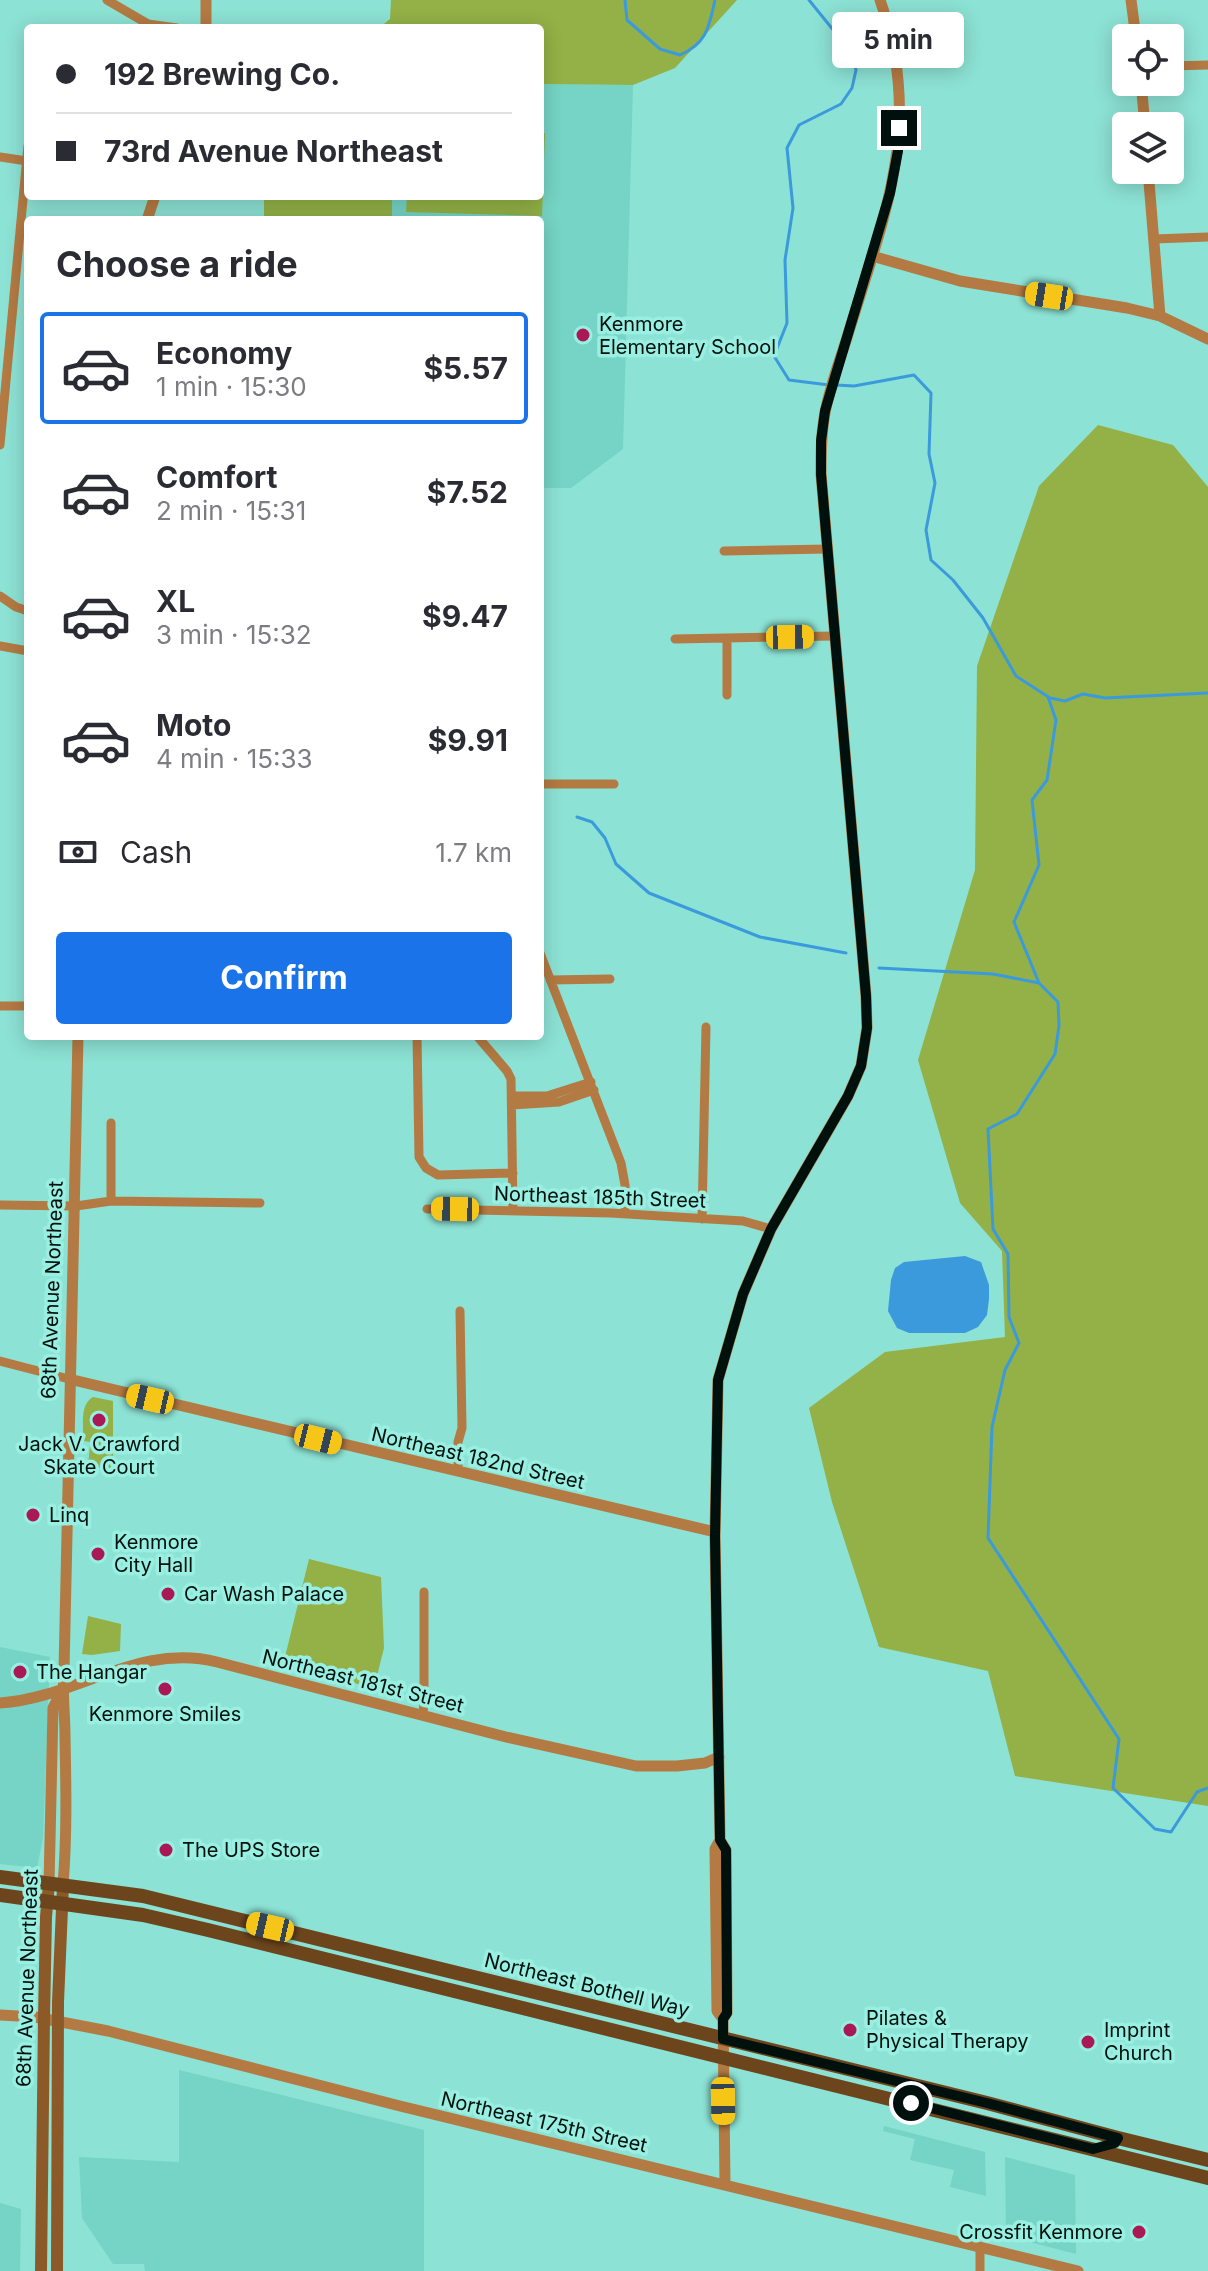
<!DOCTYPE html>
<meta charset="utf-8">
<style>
body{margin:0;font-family:Inter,sans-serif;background:#f2f2f3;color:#2b2b33;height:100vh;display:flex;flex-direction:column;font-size:30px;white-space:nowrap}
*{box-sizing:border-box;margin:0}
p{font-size:26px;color:#7c7c81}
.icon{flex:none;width:44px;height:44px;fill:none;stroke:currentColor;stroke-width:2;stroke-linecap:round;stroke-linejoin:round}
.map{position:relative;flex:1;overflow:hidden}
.details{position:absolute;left:24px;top:216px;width:520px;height:824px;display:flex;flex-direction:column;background:#fff;border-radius:8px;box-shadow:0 4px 20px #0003}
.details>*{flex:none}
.banner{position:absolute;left:24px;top:24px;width:520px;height:176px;border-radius:8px;box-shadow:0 4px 20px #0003;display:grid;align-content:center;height:176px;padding:0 32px;background:#fff}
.tools{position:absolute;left:1112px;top:24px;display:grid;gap:16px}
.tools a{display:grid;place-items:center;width:72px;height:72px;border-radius:8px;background:#fff;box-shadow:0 4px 20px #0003;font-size:40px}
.end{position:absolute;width:36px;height:36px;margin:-18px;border:10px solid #00110d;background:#fff;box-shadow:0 0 0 4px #fff}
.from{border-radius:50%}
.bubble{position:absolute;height:56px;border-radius:8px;background:#fff;box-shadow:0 4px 20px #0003;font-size:26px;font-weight:700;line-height:56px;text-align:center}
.car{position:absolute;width:24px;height:48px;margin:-24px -12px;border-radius:10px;box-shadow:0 0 6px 2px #0007;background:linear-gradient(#f5c518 24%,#345 0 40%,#f5c518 0 76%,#345 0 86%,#f5c518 0)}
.banner b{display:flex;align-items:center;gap:28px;height:76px;font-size:30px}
.banner b+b{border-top:2px solid #e1e1e2}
.banner i{width:20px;height:20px;background:#2b2b33}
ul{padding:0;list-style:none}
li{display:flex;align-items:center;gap:24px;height:112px;margin:0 16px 12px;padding:0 16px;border:4px solid transparent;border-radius:8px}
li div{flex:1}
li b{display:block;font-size:30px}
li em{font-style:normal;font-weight:700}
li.on{border-color:#1a73e8}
li>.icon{width:72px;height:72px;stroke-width:1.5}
h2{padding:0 32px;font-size:36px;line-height:96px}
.pay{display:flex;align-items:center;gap:20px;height:88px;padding:0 32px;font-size:30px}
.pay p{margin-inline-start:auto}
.action{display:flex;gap:16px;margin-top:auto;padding:16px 32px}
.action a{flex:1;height:92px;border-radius:8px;background:#1a73e8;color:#fff;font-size:32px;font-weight:700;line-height:92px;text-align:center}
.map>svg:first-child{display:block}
.built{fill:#75d4c5}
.green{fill:#93b146}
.water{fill:#3b9adc}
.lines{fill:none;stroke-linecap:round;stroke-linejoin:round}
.stream{stroke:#3b9adc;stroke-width:3}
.minor{stroke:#b37a43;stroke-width:9}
.tertiary{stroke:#b37a43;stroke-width:11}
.secondary{stroke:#8b5a28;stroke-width:12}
.primary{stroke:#6c451d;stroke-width:14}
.route{stroke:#00110d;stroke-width:10}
.poi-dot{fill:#a91955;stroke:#99efe1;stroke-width:3}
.labels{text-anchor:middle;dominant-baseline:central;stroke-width:7;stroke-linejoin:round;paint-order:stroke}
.poi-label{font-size:20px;fill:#00110d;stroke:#99efe1;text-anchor:start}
.street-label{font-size:20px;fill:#00110d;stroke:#99efe1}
</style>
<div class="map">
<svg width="1208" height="2271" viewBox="0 0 1208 2271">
<rect width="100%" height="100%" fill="#8ce2d4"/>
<path class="built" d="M540,84L633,85L623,449L571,488H540V220H392V196H540Z
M0,1647L50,1657L43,1838L37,1868L0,1864Z
M179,2070L424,2130V2271H145L144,2264H113L82,2218L79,2157L179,2162Z
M884,2126L985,2152L986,2196L950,2187L954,2170L910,2160L915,2139L883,2131Z
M1005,2157L1075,2175L1076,2254L1006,2236Z
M0,2203L21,2209L20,2271H0Z"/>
<path class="green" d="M391,0H737L675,68L633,85L540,84V28H379L390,19Z
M540,133H545L542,216L406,212L407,196H540Z
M264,196H392V220H264Z
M1098,425L1173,445L1208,487V1806L1015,1776L988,1671L879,1647L832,1502L809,1408L885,1352L1005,1337L1002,1251L960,1203L918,1060L975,870L977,666L1039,486Z
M93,1397L113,1401V1468L88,1467L90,1445H97L98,1443L83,1441C84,1426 79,1405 93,1397Z
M309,1559L381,1577L384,1648L374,1688L283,1665Z
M88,1616L121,1624L120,1651L92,1655L82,1654Z"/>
<path class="water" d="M965,1256L981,1262L989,1285V1299L987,1315L978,1327L965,1333H909L897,1328L888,1311L891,1280L895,1268L904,1262Z"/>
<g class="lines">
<path class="stream" d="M625,0L627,20L660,49L680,55C707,43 709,27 715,0
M809,0L851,52L856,70L852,88L841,104L799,125L787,148L793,208L785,260L787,323L774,356L789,380L829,385
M836,385L854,386L914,375L931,393L929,454L935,483L926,530L931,560L953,580L983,618L1016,676L1050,698L1065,701L1083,694L1105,698L1208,693
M577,817L592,822L605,838L616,864L649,893L760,937L846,953
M879,968L993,974L1039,983L1058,1002L1059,1026L1055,1054L1017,1114L988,1129L993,1229L1008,1254L1009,1317L1019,1343L1005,1370L992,1427L988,1538L1119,1739L1113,1788L1155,1829L1171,1832L1197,1792L1208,1788
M1039,983L1014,922L1039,865L1032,800L1047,780L1056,720L1048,697"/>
<path class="minor" d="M107,0L148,24L177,28
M1170,66L1208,65
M0,157L27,161
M1154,239L1208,237
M0,445L28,146
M724,551L827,549
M0,596L16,607L28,611
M675,639L834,636
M727,639V695
M0,646L28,651
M540,784H614
M540,953L621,1163L625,1185V1214
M550,980L610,979
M0,1006H28
M417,1036L419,1157L426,1168L438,1175L513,1173
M477,1036L507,1071L511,1079L513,1210
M512,1096H547L591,1082
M512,1105L559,1102L594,1090
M111,1123V1201
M0,1205L76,1206L111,1201L260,1203
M427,1209L611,1213L743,1221L771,1229
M702,1219L706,1027
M0,1361L69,1379
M458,1471V1442L462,1428L460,1311
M423,1714L424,1702V1592
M980,2271V2247"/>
<path class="tertiary" d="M1131,0L1136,38
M206,28V0
M1141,82L1145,126
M1148,170L1160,316
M147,220L155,196
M872,256L960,281L1127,308L1160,316L1208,339
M69,1379L715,1532
M0,1703C77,1698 138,1642 217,1662L506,1737L636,1766H677L705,1763L719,1757
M720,1840L715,1849L717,2011L723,2019
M49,1884L53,1708L62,1690
M63,1885C67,1836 66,1786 65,1737C65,1714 62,1692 64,1670C67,1458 75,1247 78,1036
M0,2015L35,2017L108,2031L400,2106L1078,2271
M725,2183L723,2019L727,2013L726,1850L720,1840L715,1536L718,1380L743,1294L771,1229L848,1096L861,1066L867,1028L866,996L821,474C821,453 821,433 825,413C830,385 841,358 849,331C885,214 924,123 880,0"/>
<path class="secondary" d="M41,2271L44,2018L46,1917L49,1884
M57,2271L58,2002L63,1885"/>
<path class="primary" d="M0,1877L143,1896L987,2103L1118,2138L1208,2160
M0,1895L143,1915L208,1930L1208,2178"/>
</g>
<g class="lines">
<path class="route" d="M899,128L898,151L890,193L825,411L821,441V474L866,996L867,1028L861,1066L848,1096L771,1229L743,1294L718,1380L715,1536L720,1840L726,1850L727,2013L723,2019V2039L987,2103L1118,2138L1115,2143L1093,2149L911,2103"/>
</g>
<g class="poi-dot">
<circle cx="583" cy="335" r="8"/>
<circle cx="99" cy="1420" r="8"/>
<circle cx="33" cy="1515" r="8"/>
<circle cx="98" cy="1554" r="8"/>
<circle cx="168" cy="1594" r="8"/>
<circle cx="20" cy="1672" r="8"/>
<circle cx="165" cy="1689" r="8"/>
<circle cx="166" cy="1850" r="8"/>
<circle cx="850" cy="2030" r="8"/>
<circle cx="1088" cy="2042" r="8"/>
<circle cx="1139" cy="2232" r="8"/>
</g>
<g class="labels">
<g class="poi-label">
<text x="599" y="324">Kenmore<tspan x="599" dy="23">Elementary School</tspan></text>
<text x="99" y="1444" text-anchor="middle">Jack V. Crawford<tspan x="99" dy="23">Skate Court</tspan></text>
<text x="49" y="1515">Linq</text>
<text x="114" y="1542">Kenmore<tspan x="114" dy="23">City Hall</tspan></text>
<text x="184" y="1594">Car Wash Palace</text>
<text x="36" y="1672">The Hangar</text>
<text x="165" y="1714" text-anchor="middle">Kenmore Smiles</text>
<text x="182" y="1850">The UPS Store</text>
<text x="866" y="2018">Pilates &amp;<tspan x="866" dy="23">Physical Therapy</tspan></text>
<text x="1104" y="2030">Imprint<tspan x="1104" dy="23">Church</tspan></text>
<text x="1123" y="2232" text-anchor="end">Crossfit Kenmore</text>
</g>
<g class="street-label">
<text transform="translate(600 1197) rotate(2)">Northeast 185th Street</text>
<text transform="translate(52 1290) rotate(-88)">68th Avenue Northeast</text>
<text transform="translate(478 1458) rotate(13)">Northeast 182nd Street</text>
<text transform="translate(363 1681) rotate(14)">Northeast 181st Street</text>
<text transform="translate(27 1978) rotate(-88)">68th Avenue Northeast</text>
<text transform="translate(587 1985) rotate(14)">Northeast Bothell Way</text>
<text transform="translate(544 2122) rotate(13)">Northeast 175th Street</text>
</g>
</g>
</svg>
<div class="tools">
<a><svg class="icon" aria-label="locate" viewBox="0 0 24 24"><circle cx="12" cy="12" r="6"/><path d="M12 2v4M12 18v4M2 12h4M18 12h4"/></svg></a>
<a><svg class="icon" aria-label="layers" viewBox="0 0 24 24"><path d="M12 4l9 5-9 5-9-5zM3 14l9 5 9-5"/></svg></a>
</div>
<i class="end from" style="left:911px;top:2103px"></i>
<i class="end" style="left:899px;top:128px"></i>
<div class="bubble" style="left:832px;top:12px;width:132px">5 min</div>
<i class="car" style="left:1049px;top:296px;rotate:279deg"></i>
<i class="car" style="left:790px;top:637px;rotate:89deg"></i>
<i class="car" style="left:455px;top:1209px;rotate:271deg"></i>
<i class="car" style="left:150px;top:1399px;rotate:283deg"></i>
<i class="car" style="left:318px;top:1439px;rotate:104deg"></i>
<i class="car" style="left:270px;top:1927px;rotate:283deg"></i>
<i class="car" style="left:723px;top:2101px;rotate:179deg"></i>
<div class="banner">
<b><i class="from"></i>192 Brewing Co.</b>
<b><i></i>73rd Avenue Northeast</b>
</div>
<section class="details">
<h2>Choose a ride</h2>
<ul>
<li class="on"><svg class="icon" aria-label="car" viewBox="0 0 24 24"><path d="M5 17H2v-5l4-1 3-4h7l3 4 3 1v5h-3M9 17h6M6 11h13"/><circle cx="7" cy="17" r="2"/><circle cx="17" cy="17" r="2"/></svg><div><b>Economy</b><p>1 min · 15:30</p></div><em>$5.57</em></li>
<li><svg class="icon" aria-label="car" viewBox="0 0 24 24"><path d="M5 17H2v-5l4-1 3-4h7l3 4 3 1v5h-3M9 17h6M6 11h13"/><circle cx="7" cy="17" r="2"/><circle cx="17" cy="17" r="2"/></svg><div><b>Comfort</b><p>2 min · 15:31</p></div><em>$7.52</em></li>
<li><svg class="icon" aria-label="car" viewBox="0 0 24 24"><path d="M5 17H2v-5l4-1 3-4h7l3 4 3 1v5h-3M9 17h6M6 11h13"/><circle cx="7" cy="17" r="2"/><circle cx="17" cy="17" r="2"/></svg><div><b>XL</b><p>3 min · 15:32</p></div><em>$9.47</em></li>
<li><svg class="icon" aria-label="car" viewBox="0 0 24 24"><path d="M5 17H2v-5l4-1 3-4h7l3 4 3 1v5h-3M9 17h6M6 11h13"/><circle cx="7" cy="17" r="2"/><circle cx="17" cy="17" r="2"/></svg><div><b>Moto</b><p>4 min · 15:33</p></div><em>$9.91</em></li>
</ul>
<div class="pay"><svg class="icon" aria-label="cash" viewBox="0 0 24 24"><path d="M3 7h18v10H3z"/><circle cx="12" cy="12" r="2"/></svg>Cash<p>1.7 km</p></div>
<div class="action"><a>Confirm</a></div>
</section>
</div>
